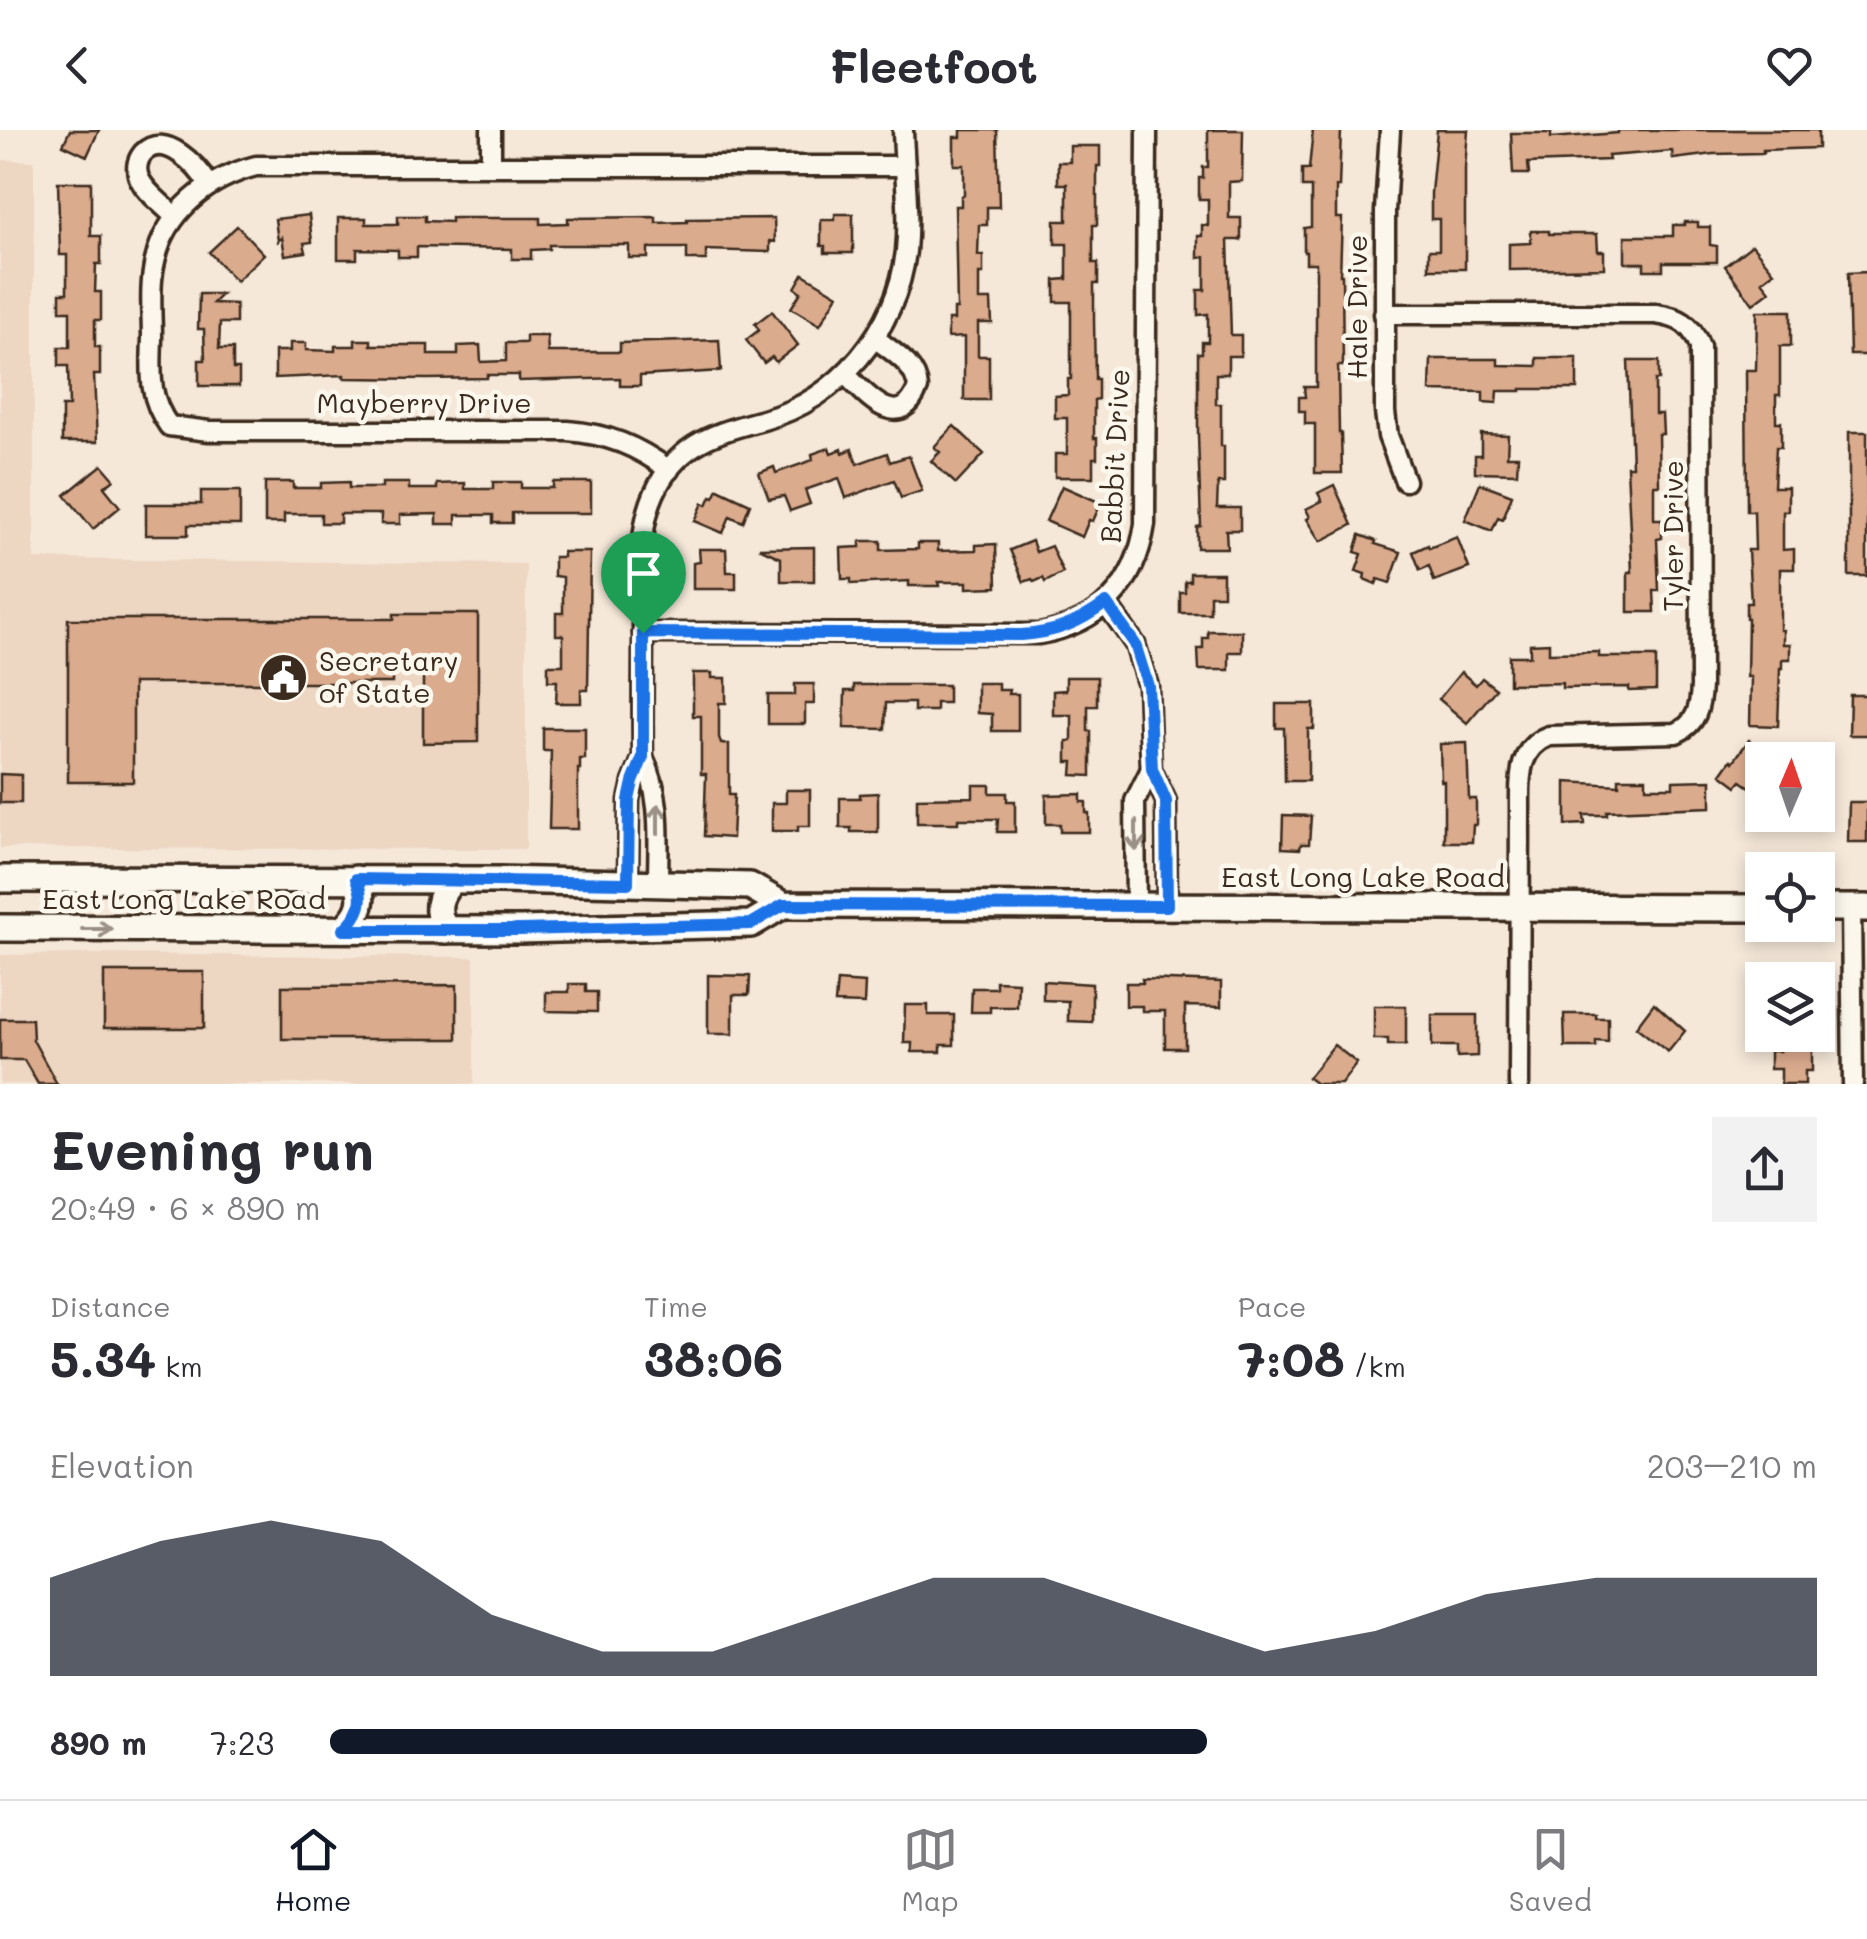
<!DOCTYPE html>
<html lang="en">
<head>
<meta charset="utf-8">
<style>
  body { margin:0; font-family:Mali,sans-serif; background:#f2f2f3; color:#2b2b33; height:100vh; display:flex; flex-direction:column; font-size:38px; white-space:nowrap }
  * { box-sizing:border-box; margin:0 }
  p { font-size:32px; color:#7c7c81 }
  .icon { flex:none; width:55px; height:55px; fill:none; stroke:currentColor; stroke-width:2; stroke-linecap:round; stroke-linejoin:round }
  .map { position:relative; height:954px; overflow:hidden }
  .panel { display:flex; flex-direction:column; background:#fff; flex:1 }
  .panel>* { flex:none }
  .needle { width:65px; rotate:2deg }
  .controls { position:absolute; left:1745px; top:612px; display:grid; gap:20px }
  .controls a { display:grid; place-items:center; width:90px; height:90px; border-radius:0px; background:#fff; box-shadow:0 5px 15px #0003; font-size:50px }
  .pin { position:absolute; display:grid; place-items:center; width:85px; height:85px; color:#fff; margin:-102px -42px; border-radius:50% 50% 50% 0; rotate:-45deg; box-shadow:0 0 10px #0007 }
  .pin .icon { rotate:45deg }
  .round { display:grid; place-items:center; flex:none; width:105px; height:105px; border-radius:0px; background:#f2f2f3 }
  .headline { display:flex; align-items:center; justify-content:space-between; height:170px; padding:0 50px }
  h1 { font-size:55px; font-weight:700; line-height:75px }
  .figures { display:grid; grid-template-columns:repeat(3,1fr); gap:15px; height:170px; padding:10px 50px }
  .figures div { display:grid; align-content:center }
  .figures b { font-size:50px; font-weight:700 }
  .figures small { font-size:28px; font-weight:400 }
  .figures p { font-size:28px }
  .chart { height:280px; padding:20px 50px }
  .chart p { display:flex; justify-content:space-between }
  .chart svg { width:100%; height:180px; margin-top:10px; fill:#111827; opacity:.7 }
  ul { padding:0 50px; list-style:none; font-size:32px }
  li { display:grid; grid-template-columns:160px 120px 1fr; align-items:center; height:75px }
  li i { height:25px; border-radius:12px; background:#111827 }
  header { display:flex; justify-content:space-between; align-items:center; height:130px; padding:0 50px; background:#fff; font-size:45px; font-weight:700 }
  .tabs { display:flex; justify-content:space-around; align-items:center; height:140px; border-top:2px solid #e1e1e2; background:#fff; font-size:28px; color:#7c7c81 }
  .tabs a { display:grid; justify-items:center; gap:5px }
  .tabs .on { color:#111827 }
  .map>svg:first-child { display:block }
  .built { fill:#edd6c2 }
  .building { fill:#dbab8e; stroke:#3b2a1e; stroke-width:2.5 }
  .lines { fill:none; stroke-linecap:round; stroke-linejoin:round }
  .minor-casing { stroke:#3b2a1e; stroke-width:25 }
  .secondary-casing { stroke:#3b2a1e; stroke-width:32 }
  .minor { stroke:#fbf7ec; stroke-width:18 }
  .secondary { stroke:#fbf7ec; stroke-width:25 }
  .oneway { stroke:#9b9085 }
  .route-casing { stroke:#fff; stroke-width:20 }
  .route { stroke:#1a73e8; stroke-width:12 }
  .labels { text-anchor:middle; stroke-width:9; stroke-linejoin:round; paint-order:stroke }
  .street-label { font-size:28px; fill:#3b2a1e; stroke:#fbf7ec }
  .poi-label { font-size:28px; fill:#3b2a1e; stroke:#fbf7ec; text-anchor:start }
</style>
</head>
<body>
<header><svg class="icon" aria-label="back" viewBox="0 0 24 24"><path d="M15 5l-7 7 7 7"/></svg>Fleetfoot<svg class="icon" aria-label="heart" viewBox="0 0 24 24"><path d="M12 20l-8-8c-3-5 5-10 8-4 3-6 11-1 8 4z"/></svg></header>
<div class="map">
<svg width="1867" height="954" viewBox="0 0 1867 954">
  <rect width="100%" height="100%" fill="#f5e8d9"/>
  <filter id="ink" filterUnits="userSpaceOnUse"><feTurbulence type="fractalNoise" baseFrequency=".01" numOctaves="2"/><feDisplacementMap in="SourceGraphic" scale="20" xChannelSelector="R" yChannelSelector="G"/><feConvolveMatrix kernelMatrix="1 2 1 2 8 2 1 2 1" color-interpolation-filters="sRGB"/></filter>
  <g filter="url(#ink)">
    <g class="built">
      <polygon points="0,30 34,31 34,429 526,434 526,719 0,718"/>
      <polygon points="87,824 474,827 474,954 0,954 0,825"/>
    </g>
    <g class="building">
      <polygon points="70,0 99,0 87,26 63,15"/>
      <polygon points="961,0 997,0 999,77 987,77 987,95 979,95 978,125 983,125 983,144 979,144 979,170 991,170 992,193 978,193 978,226 989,226 989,270 964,270 964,207 948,208 948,190 954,190 954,179 957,179 955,76 961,76 961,66 964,65 964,35 954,35 954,7 961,7"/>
      <polygon points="1208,0 1243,0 1242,51 1229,52 1229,88 1241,88 1241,110 1228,110 1231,205 1241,205 1241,226 1228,226 1228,244 1216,244 1216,274 1221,274 1221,316 1224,316 1224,353 1218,353 1217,378 1240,378 1240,400 1226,400 1227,418 1197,418 1197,397 1201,396 1198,305 1198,223 1202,223 1202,212 1208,212 1208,184 1198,185 1198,160 1205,160 1205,127 1198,128 1198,106 1202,106 1202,95 1208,96 1208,69 1199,69 1199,48 1203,48 1203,37 1208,37"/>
      <polygon points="1313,0 1341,0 1339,57 1336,57 1336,88 1342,88 1340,145 1342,145 1343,236 1338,236 1339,303 1341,303 1342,343 1315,343 1315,294 1305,294 1305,281 1299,281 1299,267 1305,267 1304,257 1316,257 1316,133 1306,133 1306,122 1304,122 1304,98 1311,97 1311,57 1302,57 1302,39 1309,39"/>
      <polygon points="1437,0 1468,0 1465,38 1465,139 1429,139 1429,120 1439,120 1439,89 1431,89 1431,63"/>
      <polygon points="1618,0 1818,0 1818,18 1763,20 1763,23 1713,24 1673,29 1672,21 1608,26 1609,30 1528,33 1529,44 1513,44 1511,3 1551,3 1551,8 1618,3"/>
      <polygon points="1070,16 1100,16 1100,36 1097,36 1097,95 1093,95 1093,133 1098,133 1098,154 1094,154 1094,190 1095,249 1098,249 1098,269 1094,270 1094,308 1097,308 1097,328 1093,328 1093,347 1055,347 1055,324 1067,324 1067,288 1055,288 1055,266 1068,265 1068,249 1071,249 1071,172 1055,172 1055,150 1067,149 1067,114 1055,114 1055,91 1067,91 1067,54 1058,54 1058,32 1070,32"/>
      <polygon points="58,52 91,52 91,106 101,106 101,134 96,134 95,162 101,162 101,190 95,190 95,217 100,217 100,245 94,245 97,312 62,312 62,276 69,276 68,236 59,236 59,217 70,217 70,181 60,181 60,163 67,163 67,125 60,125"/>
      <polygon points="835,84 853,84 853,123 825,123 825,116 821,116 821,90 835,90"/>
      <polygon points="309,85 312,112 304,113 306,122 285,125 282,107 278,111 275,89"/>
      <polygon points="398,86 425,86 425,91 451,92 451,88 540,88 540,94 568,93 568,88 656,87 656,93 687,92 687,89 774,88 775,112 770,111 770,122 706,120 706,130 687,130 687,118 648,118 648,128 629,128 629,115 549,115 549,119 531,120 531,129 512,129 512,119 417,117 417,127 398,127 398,120 357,119 357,129 338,129 338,88 366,88 366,94 398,94"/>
      <polygon points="1685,92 1698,92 1698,97 1710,97 1710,115 1717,116 1717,132 1663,132 1663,140 1644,140 1644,133 1625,133 1625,106 1673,106 1673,95 1685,95"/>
      <polygon points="237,96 264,124 236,151 209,122"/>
      <polygon points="1531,101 1549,101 1549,104 1597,104 1598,121 1604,121 1604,138 1509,140 1509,114 1531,113"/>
      <polygon points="1752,115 1774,142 1762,151 1770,161 1753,174 1725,136"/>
      <polygon points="1867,142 1867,225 1850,225 1848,143"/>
      <polygon points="803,144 838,165 820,195 791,178 801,162 795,158"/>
      <polygon points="199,164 222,164 213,173 236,174 236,193 220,193 219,219 233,219 233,239 239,239 239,256 199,256 199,230 205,230 204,199 198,199"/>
      <polygon points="772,181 798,215 776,232 772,227 764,233 746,210 759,200 755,194"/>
      <polygon points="1757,181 1791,181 1791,216 1780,216 1780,265 1776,265 1776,292 1781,292 1781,317 1776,317 1774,357 1788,357 1788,381 1783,381 1783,420 1794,419 1794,439 1780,439 1780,500 1783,500 1783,514 1790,514 1790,529 1782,529 1782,538 1780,538 1778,596 1750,595 1751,547 1747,547 1748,488 1746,488 1746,473 1751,473 1748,420 1755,420 1754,381 1747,381 1746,240 1756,240"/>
      <polygon points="526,206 547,206 548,222 620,222 620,213 719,210 721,241 640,246 640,256 620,256 620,248 519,251 519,245 487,245 487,248 428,249 344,248 344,245 275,248 275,221 290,221 290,213 306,213 306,220 335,221 335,216 355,216 355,210 371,210 371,215 428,215 428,225 458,225 458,216 480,215 481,232 506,231 506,213 526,213"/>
      <polygon points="1537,228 1577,228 1577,259 1521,259 1521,261 1498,261 1497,273 1483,272 1483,262 1430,261 1431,229 1498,229 1498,235 1537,236"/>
      <polygon points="1628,231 1659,231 1659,250 1655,250 1655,284 1662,284 1663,304 1658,304 1659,355 1654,355 1654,389 1662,389 1662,408 1657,409 1659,461 1654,461 1655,482 1628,482 1628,442 1632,442 1627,336 1632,336"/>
      <polygon points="954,296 984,324 956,354 931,331 940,322 934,317"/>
      <rect x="1849" y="302" width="18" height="144"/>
      <polygon points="1481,304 1508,305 1507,326 1518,326 1517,343 1475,342 1475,325 1481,325"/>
      <polygon points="829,318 831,323 842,319 843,323 852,319 857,334 887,323 890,332 909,326 922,361 901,368 894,350 846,368 839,348 805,360 810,374 790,381 784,366 769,369 759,343 774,337 776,343 813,330 812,324"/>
      <polygon points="102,335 114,349 104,357 120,377 93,399 65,365"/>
      <polygon points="265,352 293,352 293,358 321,358 321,353 349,352 349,358 382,358 382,353 409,353 409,359 437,359 437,354 465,353 465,359 493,359 493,352 521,352 521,358 553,358 553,352 591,352 591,383 512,383 512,393 493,393 493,385 456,385 456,394 437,394 437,384 400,385 400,394 381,394 381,384 340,384 340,393 321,393 321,384 284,384 284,393 265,393"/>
      <polygon points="1480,353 1512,365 1503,389 1498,387 1492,401 1465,390"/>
      <polygon points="1334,355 1352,395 1321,411 1307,389 1310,387 1306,379 1322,371 1318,363"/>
      <polygon points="1062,356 1101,373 1093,391 1089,390 1082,407 1046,391"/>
      <polygon points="718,359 750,374 743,392 730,386 723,403 695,391 703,373 707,375 711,366 714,367"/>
      <polygon points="201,361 240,361 240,395 188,395 188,405 146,405 146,374 201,374"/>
      <polygon points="1360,405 1376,411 1375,414 1401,422 1390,453 1378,449 1376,454 1364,449 1365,444 1356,441 1362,424 1355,422"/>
      <polygon points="1457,407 1469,438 1434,451 1429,436 1420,440 1413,422 1428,415 1429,418"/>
      <polygon points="860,411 881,411 881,420 918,419 918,413 938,413 938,421 976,420 976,415 996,414 997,457 967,458 967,452 938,452 939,456 909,456 909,451 851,454 851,449 842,449 841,418 860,417"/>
      <polygon points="1032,411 1036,422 1051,416 1063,443 1045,452 1043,448 1034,452 1032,449 1024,452 1010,420"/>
      <polygon points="814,417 814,451 781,451 781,428 759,418"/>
      <polygon points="699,419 726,419 727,442 736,442 736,459 693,459 693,433 700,432"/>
      <polygon points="563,422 590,422 588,560 581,560 581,573 556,573 557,551 548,551 548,535 563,535 563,505 556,505 556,483 563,483 563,447 554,446 554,427 563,427"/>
      <polygon points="1190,443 1223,443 1223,465 1210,465 1210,483 1180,483 1180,462 1185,462 1185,451 1190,451"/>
      <polygon points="394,484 478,484 478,612 423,613 423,537 392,537 392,553 133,553 133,652 68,652 68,489 394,489"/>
      <polygon points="1208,501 1242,501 1242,522 1229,522 1229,540 1199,540 1198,519 1203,519 1203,508 1208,508"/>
      <polygon points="1549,513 1549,523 1599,522 1599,527 1656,527 1656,560 1629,561 1629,557 1562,558 1562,553 1509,554 1509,526 1530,526 1530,514"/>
      <polygon points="1461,542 1476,555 1482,548 1496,559 1467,593 1439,569"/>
      <polygon points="693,543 712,543 712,548 726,548 726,573 719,573 719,607 721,614 729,614 729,665 734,665 732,708 704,706 706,644 701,644 701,586 693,586"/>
      <polygon points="1066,547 1097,547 1097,576 1088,576 1088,601 1091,601 1091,646 1072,645 1073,632 1067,632 1067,611 1072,611 1072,585 1053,585 1053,561 1066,560"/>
      <polygon points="977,553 998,553 998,560 1009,560 1008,564 1018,564 1018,601 992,601 992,584 977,583"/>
      <polygon points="795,554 814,554 814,574 805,574 805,594 768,594 768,565 795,565"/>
      <polygon points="854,555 948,555 948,573 936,573 936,581 914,581 914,573 886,573 885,599 844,598 845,561 854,561"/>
      <polygon points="1850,565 1867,565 1867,605 1849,605"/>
      <polygon points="1276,574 1314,574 1314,599 1308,599 1308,651 1285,651 1284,598 1276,598"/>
      <polygon points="543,598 585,598 585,629 580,629 580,639 578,639 578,699 549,699 551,621 543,621"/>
      <polygon points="1749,610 1778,630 1762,630 1762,645 1753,659 1741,651 1737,656 1721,644 1731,630 1733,632"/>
      <polygon points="1467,613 1469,669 1476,669 1476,695 1473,695 1472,712 1444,712 1444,651 1441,651 1440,614"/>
      <polygon points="0,644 21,645 21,673 0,673"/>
      <polygon points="1619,648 1646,648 1646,657 1673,657 1673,651 1711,650 1711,677 1607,681 1607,685 1584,685 1585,694 1566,695 1566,652 1619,655"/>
      <polygon points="973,655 990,655 990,663 1007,663 1007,671 1015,671 1015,702 997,702 998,689 958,689 958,693 917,693 917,668 973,667"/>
      <polygon points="786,660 810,660 810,696 798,696 798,701 772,701 772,673 786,673"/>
      <polygon points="878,663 878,702 851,702 851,698 840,698 840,668 860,668 860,664"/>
      <polygon points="1081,664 1081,672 1086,672 1086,683 1089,683 1089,702 1060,702 1060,694 1046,694 1046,665"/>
      <polygon points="1849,672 1867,672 1867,712 1848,712"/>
      <polygon points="1283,685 1311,686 1309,714 1301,714 1300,719 1282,718"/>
      <rect x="104" y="842" width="100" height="56"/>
      <polygon points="708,845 750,846 749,865 733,865 733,904 708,904"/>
      <polygon points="1142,849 1221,852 1221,877 1185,876 1185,918 1165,918 1165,881 1142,881 1142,876 1126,876 1126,853 1143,853"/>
      <polygon points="837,851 865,853 864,874 835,873"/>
      <polygon points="996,851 1018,852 1017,877 990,877 990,882 971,882 972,858 996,858"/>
      <polygon points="1043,851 1092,854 1092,892 1068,891 1068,871 1043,870"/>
      <polygon points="569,854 586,854 586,862 597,862 597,882 546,881 546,862 569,862"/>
      <polygon points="457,855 457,909 282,909 282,856"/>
      <polygon points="1654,873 1685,901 1668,922 1636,897"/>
      <polygon points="905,875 928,875 928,885 954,885 954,915 941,915 941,922 912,922 912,913 904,913"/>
      <polygon points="1374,876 1406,876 1406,915 1388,915 1388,909 1374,909"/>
      <polygon points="1564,884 1596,884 1596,888 1608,888 1608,912 1596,911 1596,917 1565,917"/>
      <polygon points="1432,885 1477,885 1477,926 1457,927 1457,916 1432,916"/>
      <polygon points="0,889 32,889 33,910 57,954 38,954 24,930 0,930"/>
      <polygon points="1780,912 1812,912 1812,941 1805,941 1805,954 1781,954 1781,939 1770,939 1770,921 1780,921"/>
      <polygon points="1334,915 1357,933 1341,954 1316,954 1308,948"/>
    </g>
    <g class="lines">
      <defs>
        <g id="minor">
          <polyline points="491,0 491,35"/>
          <polyline points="1390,0 1385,81 1385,282 1388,306 1405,351"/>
          <path d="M175 87C164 75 143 61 138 45 136 37 138 29 143 23 165 0 198 37 209 55"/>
          <path d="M1384 184H1656C1679 187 1692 194 1700 217L1701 556C1700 577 1697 594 1676 603L1549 606C1517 618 1520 650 1520 678L1519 954"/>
          <path d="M845 244C866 264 899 305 918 258 916 234 892 222 875 208"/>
          <path d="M669 340C637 316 607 304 568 301H209L169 296C148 267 151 242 152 208 152 183 149 156 155 131 166 81 209 48 256 36H904"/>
          <polyline points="1106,473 1135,514 1148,556 1151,639 1166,671 1167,777"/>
          <path d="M643 503 1039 504C1100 493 1136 455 1145 394L1147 0"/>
          <path d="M643 627C663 667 658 710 658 754"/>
          <path d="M628 753 629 670 633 652 643 627C642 584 643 541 643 498 643 451 635 399 658 356 681 312 718 302 763 290 839 270 897 199 906 121 910 81 904 40 903 0"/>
          <polyline points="1136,777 1135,671 1151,639"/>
          <polyline points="1851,778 1853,954"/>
        </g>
        <g id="secondary">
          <polyline points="0,749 500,750 750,756 783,775 1762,778"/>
          <polyline points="1818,778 1867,778"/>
          <polyline points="0,798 520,800 751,794 783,775"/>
          <path d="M343 799C360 785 366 770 356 749"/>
          <path d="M446 800C433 780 438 765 454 749"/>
        </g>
      </defs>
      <use href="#minor" class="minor-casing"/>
      <use href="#secondary" class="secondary-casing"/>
      <use href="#minor" class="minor"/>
      <use href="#secondary" class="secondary"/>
    </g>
    <defs><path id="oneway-shaft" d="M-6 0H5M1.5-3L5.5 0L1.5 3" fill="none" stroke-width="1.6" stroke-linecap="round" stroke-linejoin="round" transform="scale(2.5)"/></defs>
    <g class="oneway">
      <use href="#oneway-shaft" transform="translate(658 689) rotate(-90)"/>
      <use href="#oneway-shaft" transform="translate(1136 706) rotate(90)"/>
      <use href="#oneway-shaft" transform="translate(97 799)"/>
    </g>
  </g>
  <g class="lines" filter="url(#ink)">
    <defs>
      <path id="route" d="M1106 473 1135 514 1148 556 1152 639 1166 671 1167 776 783 775 751 794 520 800H343C360 785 366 770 356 749L628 753 629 670 633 652 643 627V503L1021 505C1055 503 1079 493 1106 473Z"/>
    </defs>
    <use href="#route" class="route-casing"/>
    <use href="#route" class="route"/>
  </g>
  <defs>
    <symbol id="civic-disc" viewBox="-11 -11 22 22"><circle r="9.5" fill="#3b2a1e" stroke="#fbf7ec"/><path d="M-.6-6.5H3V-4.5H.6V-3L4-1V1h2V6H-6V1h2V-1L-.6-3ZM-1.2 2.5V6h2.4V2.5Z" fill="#fff"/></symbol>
  </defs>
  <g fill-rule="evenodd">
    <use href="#civic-disc" x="256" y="520" width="55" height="55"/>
  </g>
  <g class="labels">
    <g class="street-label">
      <text transform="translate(1357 177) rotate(-90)" y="10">Hale Drive</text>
      <text x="424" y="283">Mayberry Drive</text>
      <text transform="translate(1115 326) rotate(-87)" y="10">Babbit Drive</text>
      <text transform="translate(1673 406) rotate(-90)" y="10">Tyler Drive</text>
      <text x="1363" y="757">East Long Lake Road</text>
      <text x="184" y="779">East Long Lake Road</text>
    </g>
    <g class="poi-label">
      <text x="319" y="541">Secretary<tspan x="319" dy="32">of State</tspan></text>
    </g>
  </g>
</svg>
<div class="controls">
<a><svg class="needle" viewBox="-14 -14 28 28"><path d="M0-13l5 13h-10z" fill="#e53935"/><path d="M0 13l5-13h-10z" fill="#7c7c81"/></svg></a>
<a><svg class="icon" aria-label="locate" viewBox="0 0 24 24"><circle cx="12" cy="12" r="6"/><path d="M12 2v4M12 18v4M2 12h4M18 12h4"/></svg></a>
<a><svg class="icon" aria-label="layers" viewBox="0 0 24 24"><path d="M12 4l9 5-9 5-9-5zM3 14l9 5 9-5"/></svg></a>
</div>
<div class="pin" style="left:643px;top:503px;background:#1e9e55"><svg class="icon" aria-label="arrive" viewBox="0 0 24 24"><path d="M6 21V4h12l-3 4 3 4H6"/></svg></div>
</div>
<section class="panel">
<div class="headline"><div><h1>Evening run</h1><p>20:49 · 6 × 890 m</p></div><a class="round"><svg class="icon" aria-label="share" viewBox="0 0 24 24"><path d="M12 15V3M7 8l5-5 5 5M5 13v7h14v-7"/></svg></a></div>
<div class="figures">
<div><p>Distance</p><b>5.34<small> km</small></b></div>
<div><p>Time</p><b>38:06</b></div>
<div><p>Pace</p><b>7:08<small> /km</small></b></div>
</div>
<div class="chart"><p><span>Elevation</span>203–210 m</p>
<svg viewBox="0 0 160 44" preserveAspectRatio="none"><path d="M0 44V20L10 11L20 6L30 11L40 29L50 38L60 38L70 29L80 20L90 20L100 29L110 38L120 33L130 24L140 20L150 20L160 20V44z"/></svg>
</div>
<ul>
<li><b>890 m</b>7:23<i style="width:59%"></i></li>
</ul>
</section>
<nav class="tabs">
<a class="on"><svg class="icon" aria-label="home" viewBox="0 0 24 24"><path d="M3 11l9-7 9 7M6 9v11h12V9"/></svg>Home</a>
<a><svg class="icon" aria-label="map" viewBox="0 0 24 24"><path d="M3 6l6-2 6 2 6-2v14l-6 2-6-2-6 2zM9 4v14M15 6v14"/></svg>Map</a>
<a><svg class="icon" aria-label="saved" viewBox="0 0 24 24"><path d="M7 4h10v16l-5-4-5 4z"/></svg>Saved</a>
</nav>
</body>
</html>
